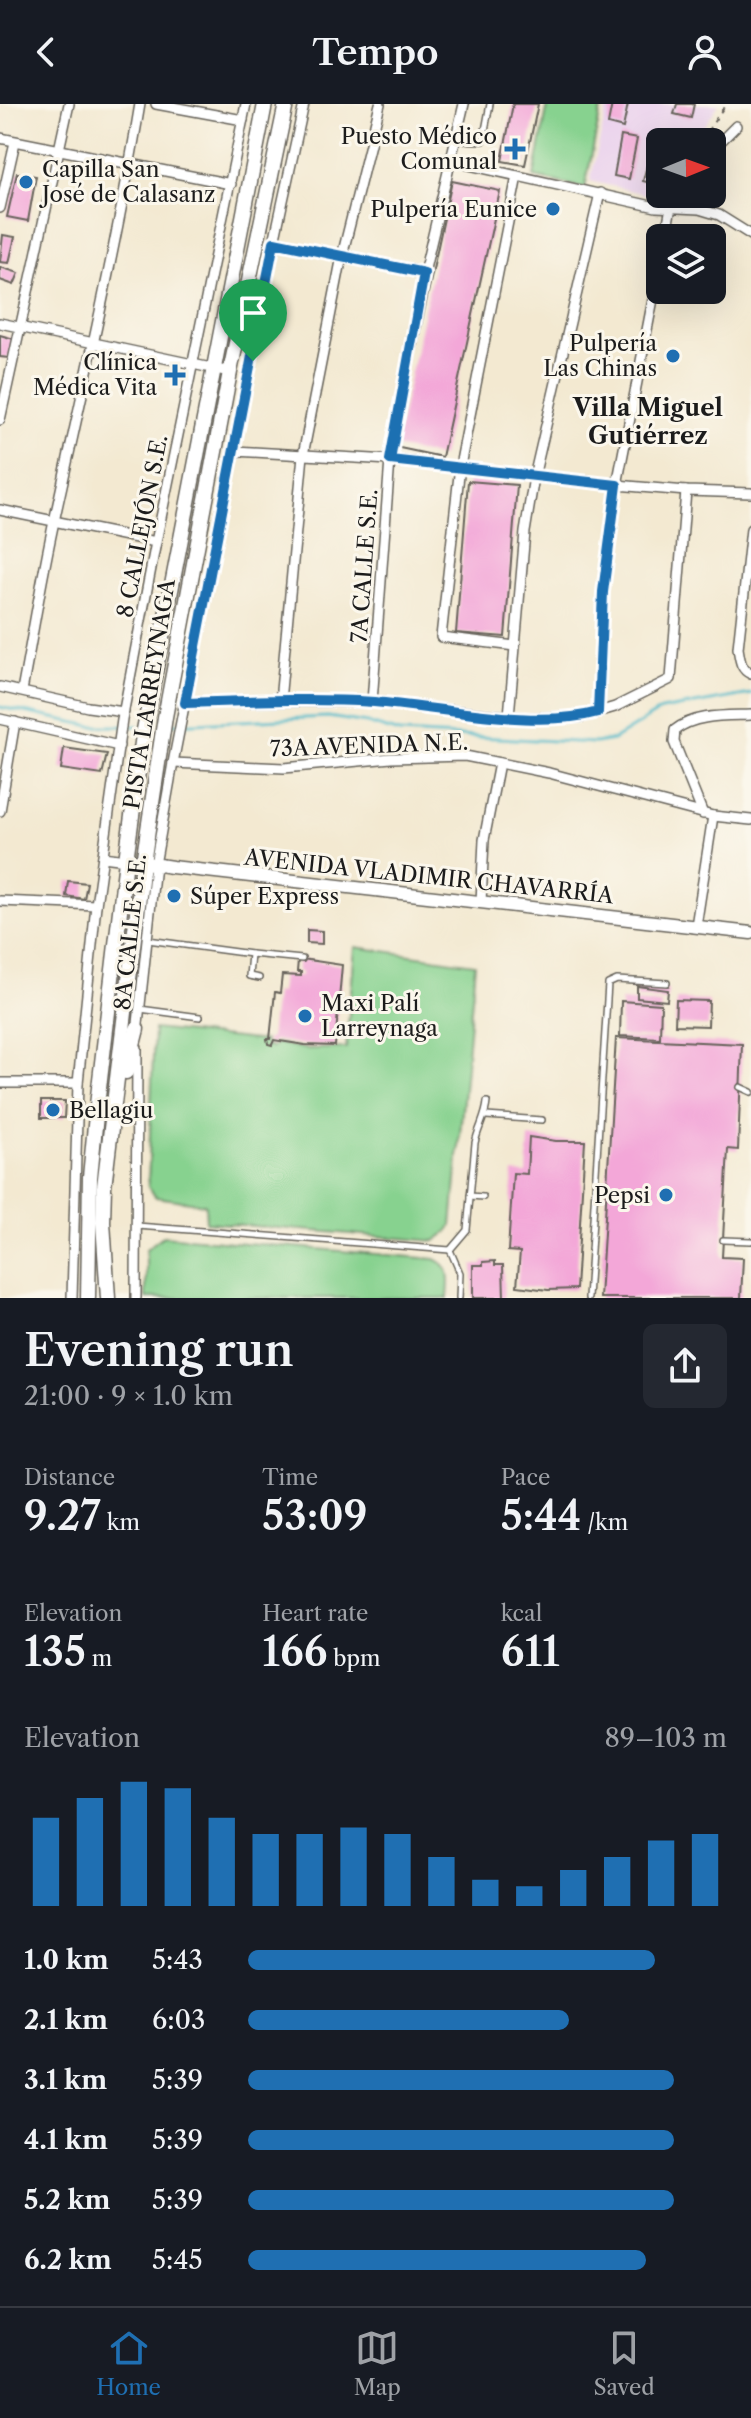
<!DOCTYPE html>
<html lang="en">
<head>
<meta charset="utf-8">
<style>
  body { margin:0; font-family:"Libre Caslon Text",serif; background:#242831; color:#f1f3f6; height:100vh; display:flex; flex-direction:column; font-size:30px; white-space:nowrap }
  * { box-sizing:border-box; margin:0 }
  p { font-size:26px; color:#9ea1a6 }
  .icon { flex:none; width:44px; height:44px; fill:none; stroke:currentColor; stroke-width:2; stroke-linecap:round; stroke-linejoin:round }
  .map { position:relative; height:1194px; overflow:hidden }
  .drawer { display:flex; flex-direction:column; background:#171b24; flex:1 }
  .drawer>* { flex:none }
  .needle { width:52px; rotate:89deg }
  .controls { position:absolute; left:646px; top:24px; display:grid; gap:16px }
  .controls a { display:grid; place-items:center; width:80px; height:80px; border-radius:12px; background:#171b24; box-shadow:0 8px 32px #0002; font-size:40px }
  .pin { position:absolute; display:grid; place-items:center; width:68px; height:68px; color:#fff; margin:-82px -34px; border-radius:50% 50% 50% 0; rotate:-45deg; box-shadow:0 0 8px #0007 }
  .pin .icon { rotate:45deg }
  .round { display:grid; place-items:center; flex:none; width:84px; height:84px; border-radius:12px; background:#242831 }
  .overview { display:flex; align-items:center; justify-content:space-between; height:136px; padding:0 24px }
  h1 { font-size:44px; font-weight:600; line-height:60px }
  .metrics { display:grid; grid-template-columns:repeat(3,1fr); gap:12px; height:136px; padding:8px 24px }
  .metrics div { display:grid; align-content:center }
  .metrics b { font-size:40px; font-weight:600 }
  .metrics small { font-size:22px; font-weight:400 }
  .metrics p { font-size:22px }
  .chart { height:224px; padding:16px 24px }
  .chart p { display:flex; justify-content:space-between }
  .chart svg { width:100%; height:144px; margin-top:8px; stroke:#1f6fb2; stroke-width:6 }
  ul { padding:0 24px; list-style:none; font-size:26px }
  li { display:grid; grid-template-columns:128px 96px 1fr; align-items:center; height:60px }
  li i { height:20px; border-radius:10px; background:#1f6fb2 }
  header { display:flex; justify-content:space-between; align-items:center; height:104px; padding:0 24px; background:#171b24; font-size:36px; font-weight:600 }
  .tabs { display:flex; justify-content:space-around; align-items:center; height:112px; border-top:2px solid #363941; background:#171b24; font-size:22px; color:#9ea1a6 }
  .tabs a { display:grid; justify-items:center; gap:4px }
  .tabs .active { color:#1f6fb2 }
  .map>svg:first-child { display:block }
  .built { fill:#ead1ed }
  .green { fill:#87d28f; stroke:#527756; stroke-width:2 }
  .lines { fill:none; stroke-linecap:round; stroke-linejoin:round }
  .stream { stroke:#4cb8c7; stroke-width:3 }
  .building { fill:#f3a7d8 }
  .service-casing { stroke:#67645b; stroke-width:8 }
  .minor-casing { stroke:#67645b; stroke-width:12 }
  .tertiary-casing { stroke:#67645b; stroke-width:15 }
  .secondary-casing { stroke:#67645b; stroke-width:17 }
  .path { stroke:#67645b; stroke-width:2; stroke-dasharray:6 6; stroke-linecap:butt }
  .service { stroke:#fff; stroke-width:5 }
  .minor { stroke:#fff; stroke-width:9 }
  .tertiary { stroke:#fff; stroke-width:12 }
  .secondary { stroke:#fff; stroke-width:14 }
  .route-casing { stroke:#fff; stroke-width:16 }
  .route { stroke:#1f6fb2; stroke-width:10 }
  .poi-dot { fill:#1f6fb2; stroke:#fbf7ec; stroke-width:3 }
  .labels { text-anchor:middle; stroke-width:6; stroke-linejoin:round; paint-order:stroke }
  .poi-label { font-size:22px; fill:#1c1c1c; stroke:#fbf7ec; text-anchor:end }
  .street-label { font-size:22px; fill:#1c1c1c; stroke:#fbf7ec }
  .neighbourhood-label { font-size:24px; font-weight:bold; fill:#1c1c1c; stroke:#fbf7ec }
</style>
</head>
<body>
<header><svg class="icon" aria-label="back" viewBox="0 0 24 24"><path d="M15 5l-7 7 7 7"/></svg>Tempo<svg class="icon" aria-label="person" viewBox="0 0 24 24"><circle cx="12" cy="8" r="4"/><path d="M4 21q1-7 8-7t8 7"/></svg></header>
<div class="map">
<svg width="751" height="1194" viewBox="0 0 751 1194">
  <rect width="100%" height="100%" fill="#fbf7ec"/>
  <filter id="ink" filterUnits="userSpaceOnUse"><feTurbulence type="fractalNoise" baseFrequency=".0125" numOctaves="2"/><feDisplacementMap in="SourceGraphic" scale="16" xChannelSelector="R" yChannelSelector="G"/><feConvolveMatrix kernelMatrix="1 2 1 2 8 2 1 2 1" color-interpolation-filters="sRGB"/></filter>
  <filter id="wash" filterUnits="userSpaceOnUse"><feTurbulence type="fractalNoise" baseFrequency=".006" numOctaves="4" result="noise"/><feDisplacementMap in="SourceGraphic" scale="32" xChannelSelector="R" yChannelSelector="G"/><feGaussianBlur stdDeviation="1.8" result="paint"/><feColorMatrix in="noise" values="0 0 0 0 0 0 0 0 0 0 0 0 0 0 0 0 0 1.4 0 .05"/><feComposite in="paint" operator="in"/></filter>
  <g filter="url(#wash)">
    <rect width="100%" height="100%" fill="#f3e9d1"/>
    <polygon class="built" points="608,0 719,0 694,38 660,38 660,89 658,93 590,77"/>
    <g class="green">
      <polygon points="548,0 602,0 585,84 534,73"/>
      <polygon points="355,843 475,860 452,1122 449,1127 435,1137 206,1118 205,1100 156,1093 148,1083 154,925 265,937 265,942 272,943 276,939 305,945 346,944"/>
      <path d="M163 1132 435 1155C453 1162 449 1178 448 1194H146V1145Z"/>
    </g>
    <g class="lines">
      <g class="stream">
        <polyline points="0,603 92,622 138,622"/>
        <polyline points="170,620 328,613 367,619 399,629 595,639 613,636 661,606 751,590"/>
      </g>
    </g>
    <g id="blocks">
      <g class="building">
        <polygon points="513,0 538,0 525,61 502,57"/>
        <polygon points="612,0 628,0 623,24 608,20"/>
        <polygon points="677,0 694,0 691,14 674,10"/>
        <polygon points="621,32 637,35 629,75 614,72"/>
        <polygon points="653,37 660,39 658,81 643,77"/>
        <polygon points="17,69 36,72 28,117 7,113"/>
        <polygon points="452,77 500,87 442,353 395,343"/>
        <polygon points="3,131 15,133 9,159 0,158"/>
        <polygon points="0,163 19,169 14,181 0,176"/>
        <polygon points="0,231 14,235 9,254 0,253"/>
        <polygon points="468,377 517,381 505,533 456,529"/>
        <polygon points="64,644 107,650 102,671 61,665"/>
        <polygon points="68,777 87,779 84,795 66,792"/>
        <polygon points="307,826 322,827 322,840 307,839"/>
        <polygon points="302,855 342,861 335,942 305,941 274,936 272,941 268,940 267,935 270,935 275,888 280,889 282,871 301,872 301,868 297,868 298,856"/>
        <polygon points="637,882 668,886 667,897 637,894"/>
        <polygon points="676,896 709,897 708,922 675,921"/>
        <polygon points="621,897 661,900 660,934 620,932"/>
        <polygon points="616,934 742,940 738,1046 728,1045 722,1153 743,1154 741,1194 600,1194"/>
        <polygon points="41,997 65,997 64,1014 41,1014"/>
        <polygon points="529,1033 556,1037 585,1037 576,1185 548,1186 517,1182 520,1148 508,1147 513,1069 527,1070"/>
        <polygon points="495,1157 495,1161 503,1161 504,1194 473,1194 473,1161 483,1161 483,1158"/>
      </g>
    </g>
  </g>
  <g filter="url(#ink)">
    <use href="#blocks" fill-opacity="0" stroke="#67645b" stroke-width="2"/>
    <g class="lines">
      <defs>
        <g id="service">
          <polyline points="457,36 483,37 490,0"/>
          <polyline points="148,836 251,850 249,872 259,874"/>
          <polyline points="251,850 302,855"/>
          <polyline points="140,905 200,913"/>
          <polyline points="740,983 751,988"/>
          <polyline points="486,1012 542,1016"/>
          <polyline points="470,1092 483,1093"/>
          <polyline points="137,1122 450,1146"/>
          <polyline points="723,1136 751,1137"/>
          <path d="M450 1146 467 1126 475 1039C478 1024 486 1013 487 998"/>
          <polyline points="450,1146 460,1169 459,1194"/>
          <polyline points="588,1194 608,880 617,876 667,879"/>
        </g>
        <g id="minor">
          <polyline points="156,0 243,16"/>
          <polyline points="0,34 231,80"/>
          <polyline points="712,46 736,22"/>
          <polyline points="451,57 656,103 699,105 719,111 751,131"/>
          <polyline points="0,104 15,38"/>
          <polyline points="665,134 671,103 678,90"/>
          <polyline points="342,152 424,169"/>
          <polyline points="0,219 230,268"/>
          <polyline points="0,316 69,0"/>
          <polyline points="235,347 390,356 617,381 686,387 751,389"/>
          <polyline points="0,406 156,438"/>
          <path d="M751 425 738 544C740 555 740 565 751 570"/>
          <polyline points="515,542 441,533 460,362 517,72"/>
          <polyline points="0,583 88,603 124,608"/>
          <path d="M22 587C33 529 42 471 55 413 85 276 117 139 140 0"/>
          <polyline points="280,597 303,351 342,152 380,0"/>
          <polyline points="372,598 390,356 424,169 464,0"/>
          <polyline points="185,599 280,597 372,598 524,614 581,613 615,603 671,575 686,387"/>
          <polyline points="598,608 603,488 617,381 660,159"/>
          <polyline points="509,612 525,428 534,373 600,89"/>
          <polyline points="0,615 119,642"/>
          <polyline points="173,659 284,664 391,654 465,652 549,669 713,712 751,716"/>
          <polyline points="0,707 15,618"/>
          <path d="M703 710 674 638 675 626C695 610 726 612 751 611"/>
          <polyline points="103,753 126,756"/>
          <polyline points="0,797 96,801"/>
          <polyline points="481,798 484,736 499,659"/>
          <polyline points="696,822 713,712"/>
          <polyline points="137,929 155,761 173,659 274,138 304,0"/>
          <polyline points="0,979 78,979"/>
          <polyline points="72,1194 78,979 96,801 122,616 156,438 246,0"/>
          <polyline points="136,1194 137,944"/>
        </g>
        <polyline id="tertiary" points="126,756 172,763 751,829"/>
        <g id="secondary">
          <polyline points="126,968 137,925"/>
          <polyline points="88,1194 90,1073 97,1001 126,756 143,631 265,0"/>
          <polyline points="108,1194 103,1118 104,1083 143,759 165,613 230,268 286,0"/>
        </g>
      </defs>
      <use href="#service" class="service-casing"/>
      <use href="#minor" class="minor-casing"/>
      <use href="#tertiary" class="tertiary-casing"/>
      <use href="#secondary" class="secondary-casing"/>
      <g class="path">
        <polyline points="700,38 726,0"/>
        <polyline points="285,140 333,150"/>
      </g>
      <use href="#service" class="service"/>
      <use href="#minor" class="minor"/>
      <use href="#tertiary" class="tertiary"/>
      <use href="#secondary" class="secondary"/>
    </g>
  </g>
  <g class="lines" filter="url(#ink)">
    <defs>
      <path id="route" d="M274 138 424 169 390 356 617 381 603 488 598 608C535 626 440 603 374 598 311 594 247 597 185 599Z"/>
    </defs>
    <use href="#route" class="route-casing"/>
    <use href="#route" class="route"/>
  </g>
  <g class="poi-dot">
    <path d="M511 33h8v8h8v8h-8v8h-8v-8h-8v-8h8z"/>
    <circle cx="26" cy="78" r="8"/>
    <circle cx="553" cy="105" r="8"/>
    <circle cx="673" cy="252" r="8"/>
    <path d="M171 259h8v8h8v8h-8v8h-8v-8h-8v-8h8z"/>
    <circle cx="174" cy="792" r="8"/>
    <circle cx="305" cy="912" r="8"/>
    <circle cx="53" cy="1006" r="8"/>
    <circle cx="666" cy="1091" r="8"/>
  </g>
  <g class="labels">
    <g class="poi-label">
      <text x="497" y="40">Puesto Médico<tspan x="497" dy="25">Comunal</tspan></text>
      <text x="42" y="73" text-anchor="start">Capilla San<tspan x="42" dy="25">José de Calasanz</tspan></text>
      <text x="537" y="113">Pulpería Eunice</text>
      <text x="657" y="247">Pulpería<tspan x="657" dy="25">Las Chinas</tspan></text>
      <text x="157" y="266">Clínica<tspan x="157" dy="25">Médica Vita</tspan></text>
      <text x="190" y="800" text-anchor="start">Súper Express</text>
      <text x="321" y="907" text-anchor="start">Maxi Palí<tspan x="321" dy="25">Larreynaga</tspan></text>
      <text x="69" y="1014" text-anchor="start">Bellagiu</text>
      <text x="650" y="1099">Pepsi</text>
    </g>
    <g class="street-label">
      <text transform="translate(142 422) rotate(-79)" y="8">8 CALLEJÓN S.E.</text>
      <text transform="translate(364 462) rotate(-86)" y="8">7A CALLE S.E.</text>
      <text transform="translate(149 590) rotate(-81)" y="8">PISTA LARREYNAGA</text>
      <text transform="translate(369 641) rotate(-2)" y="8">73A AVENIDA N.E.</text>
      <text transform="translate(429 772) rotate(6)" y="8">AVENIDA VLADIMIR CHAVARRÍA</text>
      <text transform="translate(130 828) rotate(-84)" y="8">8A CALLE S.E.</text>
    </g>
    <g class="neighbourhood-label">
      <text x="648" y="312">Villa Miguel<tspan x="648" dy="28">Gutiérrez</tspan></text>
    </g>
  </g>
</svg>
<div class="controls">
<a><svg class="needle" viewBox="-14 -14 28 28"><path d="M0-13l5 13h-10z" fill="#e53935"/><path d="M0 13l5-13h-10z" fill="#9ea1a6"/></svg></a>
<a><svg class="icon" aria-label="layers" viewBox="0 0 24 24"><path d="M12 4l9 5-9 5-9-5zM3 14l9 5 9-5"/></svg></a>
</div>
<div class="pin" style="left:253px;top:257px;background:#1e9e55"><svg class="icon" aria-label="arrive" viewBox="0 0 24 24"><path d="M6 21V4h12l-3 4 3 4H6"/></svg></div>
</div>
<section class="drawer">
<div class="overview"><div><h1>Evening run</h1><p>21:00 · 9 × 1.0 km</p></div><a class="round"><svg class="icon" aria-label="share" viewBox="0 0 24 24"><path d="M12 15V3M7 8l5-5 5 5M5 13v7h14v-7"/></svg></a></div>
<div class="metrics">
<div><p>Distance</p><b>9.27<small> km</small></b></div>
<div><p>Time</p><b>53:09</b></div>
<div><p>Pace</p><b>5:44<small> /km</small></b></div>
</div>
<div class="metrics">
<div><p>Elevation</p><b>135<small> m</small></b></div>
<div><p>Heart rate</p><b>166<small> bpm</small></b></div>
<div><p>kcal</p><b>611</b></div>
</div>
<div class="chart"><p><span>Elevation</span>89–103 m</p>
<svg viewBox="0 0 160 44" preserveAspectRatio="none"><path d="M5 44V17M15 44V11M25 44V6M35 44V8M45 44V17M55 44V22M65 44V22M75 44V20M85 44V22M95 44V29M105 44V36M115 44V38M125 44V33M135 44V29M145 44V24M155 44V22"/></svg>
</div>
<ul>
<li><b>1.0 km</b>5:43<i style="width:85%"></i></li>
<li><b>2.1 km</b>6:03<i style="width:67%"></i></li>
<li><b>3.1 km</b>5:39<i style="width:89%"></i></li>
<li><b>4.1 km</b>5:39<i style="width:89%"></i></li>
<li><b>5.2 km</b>5:39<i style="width:89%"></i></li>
<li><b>6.2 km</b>5:45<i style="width:83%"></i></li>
</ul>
</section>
<nav class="tabs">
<a class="active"><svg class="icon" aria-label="home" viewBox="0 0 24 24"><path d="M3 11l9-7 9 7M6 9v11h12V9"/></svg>Home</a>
<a><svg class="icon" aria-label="map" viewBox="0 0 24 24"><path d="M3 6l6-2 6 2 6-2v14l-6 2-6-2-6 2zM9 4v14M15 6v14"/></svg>Map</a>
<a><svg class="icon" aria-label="saved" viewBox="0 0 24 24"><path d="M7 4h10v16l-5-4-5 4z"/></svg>Saved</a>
</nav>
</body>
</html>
